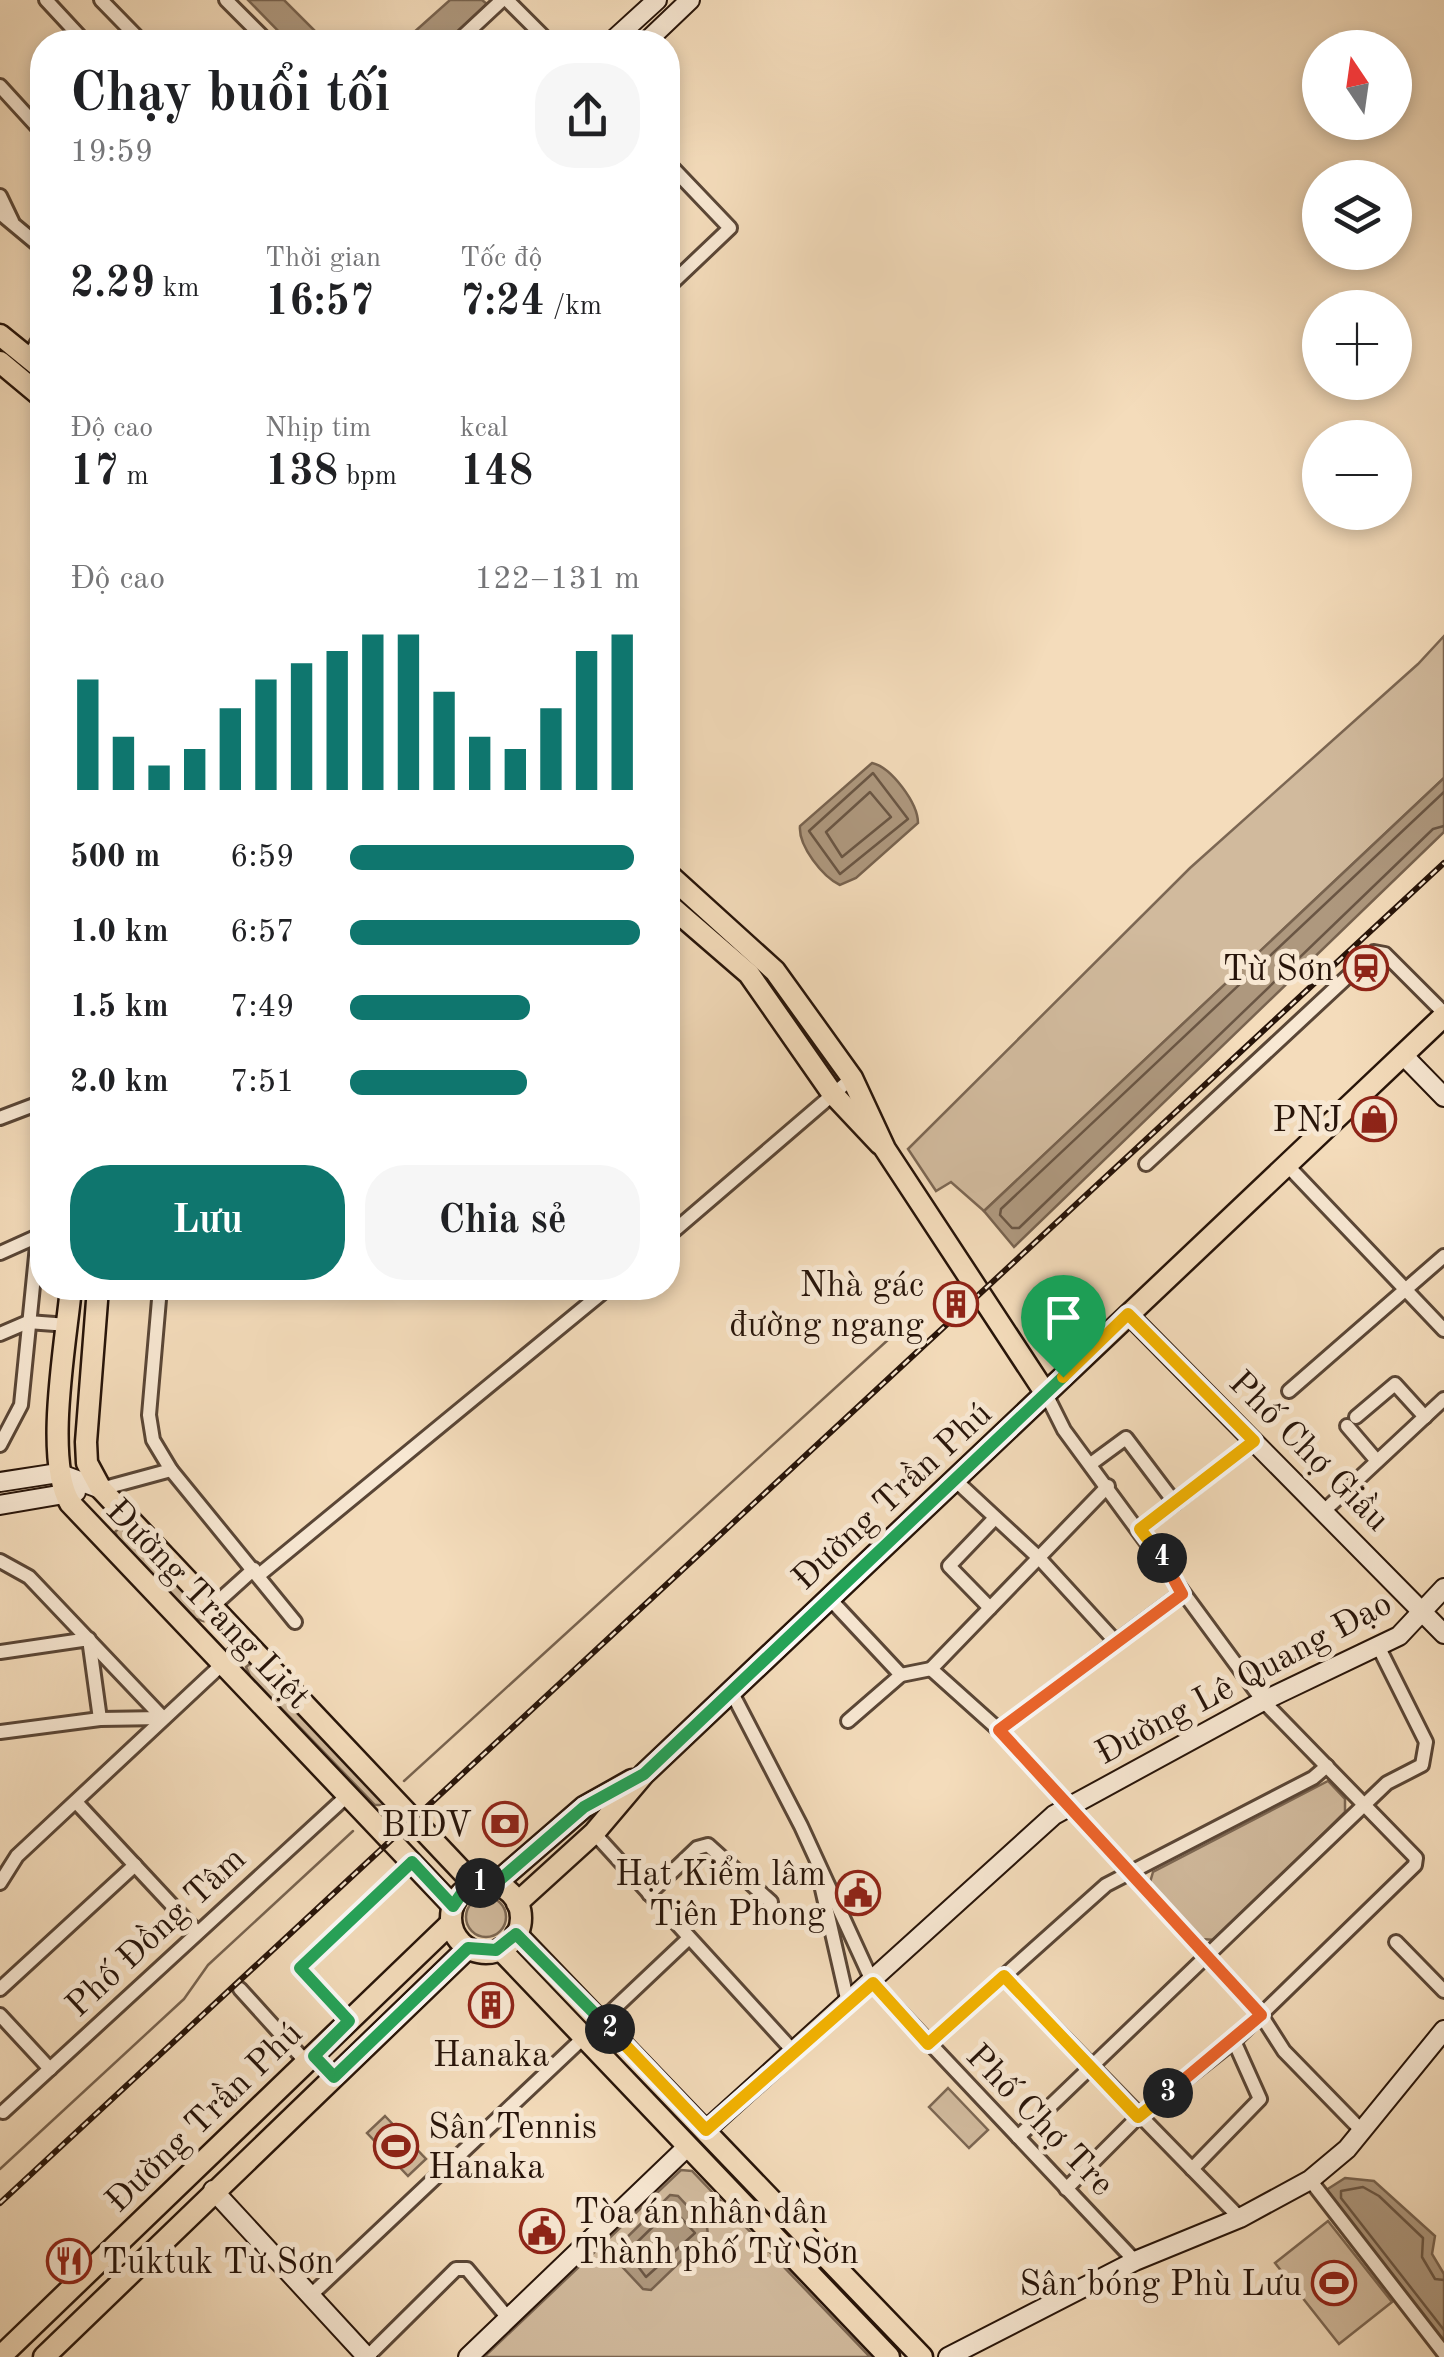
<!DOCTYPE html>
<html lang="vi">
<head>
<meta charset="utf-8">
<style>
  body { margin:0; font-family:"Old Standard TT",serif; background:#f6f6f6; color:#202124; height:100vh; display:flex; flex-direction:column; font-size:38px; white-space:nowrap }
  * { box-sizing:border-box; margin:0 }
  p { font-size:32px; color:#757577 }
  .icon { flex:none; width:55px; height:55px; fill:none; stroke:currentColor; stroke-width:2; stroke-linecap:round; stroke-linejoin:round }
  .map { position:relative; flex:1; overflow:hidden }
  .details { position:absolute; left:30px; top:30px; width:650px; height:1270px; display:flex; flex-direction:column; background:#fff; border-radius:40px; box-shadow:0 5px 15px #0003 }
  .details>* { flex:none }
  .needle { width:65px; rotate:347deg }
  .tools { position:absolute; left:1302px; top:30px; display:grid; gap:20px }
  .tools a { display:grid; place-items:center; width:110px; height:110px; border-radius:50%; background:#fff; box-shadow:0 5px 15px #0003; font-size:50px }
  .pin { position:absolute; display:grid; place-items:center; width:85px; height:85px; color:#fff; margin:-102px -42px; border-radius:50% 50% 50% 0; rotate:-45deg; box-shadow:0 0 10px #0007 }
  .pin .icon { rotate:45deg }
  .km { position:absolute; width:50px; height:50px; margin:-25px; border-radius:50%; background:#222; color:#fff; font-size:28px; line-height:50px; text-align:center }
  .round { display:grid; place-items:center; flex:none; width:105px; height:105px; border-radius:40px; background:#f6f6f6 }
  .summary { display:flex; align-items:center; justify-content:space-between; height:170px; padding:0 40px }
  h1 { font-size:55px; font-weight:800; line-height:75px }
  .figures { display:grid; grid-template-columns:repeat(3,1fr); gap:15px; height:170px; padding:10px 40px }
  .figures div { display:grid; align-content:center }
  .figures b { font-size:42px; font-weight:800 }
  .figures small { font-size:28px; font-weight:400 }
  .figures p { font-size:28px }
  .chart { height:280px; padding:20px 40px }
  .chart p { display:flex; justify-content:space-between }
  .chart svg { width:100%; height:180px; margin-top:10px; stroke:#0f766e; stroke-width:6 }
  .action { display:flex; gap:20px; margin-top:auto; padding:20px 40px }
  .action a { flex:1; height:115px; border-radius:40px; background:#0f766e; color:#fff; font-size:40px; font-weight:800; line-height:115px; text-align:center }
  .action a+a { background:#f6f6f6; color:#202124 }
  ul { padding:0 40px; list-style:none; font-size:32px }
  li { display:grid; grid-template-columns:160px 120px 1fr; align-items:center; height:75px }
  li i { height:25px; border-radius:12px; background:#0f766e }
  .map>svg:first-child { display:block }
  .green { fill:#d1ba9d; stroke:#7c6753; stroke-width:2.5 }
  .water { fill:#ae987e; stroke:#78634f; stroke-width:2.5 }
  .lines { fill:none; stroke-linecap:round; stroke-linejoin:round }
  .shore { stroke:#6a5644; stroke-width:2.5 }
  .stream { stroke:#78634f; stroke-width:2.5 }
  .street-casing { stroke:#5a4636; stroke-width:18 }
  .secondary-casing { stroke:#271409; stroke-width:22 }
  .primary-casing { stroke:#271409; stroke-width:25 }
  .street { stroke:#f8e8d3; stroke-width:12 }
  .secondary { stroke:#f8e8d3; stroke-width:18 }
  .primary { stroke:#f4dcbb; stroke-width:20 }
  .rail-casing { stroke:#271409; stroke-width:6 }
  .rail { stroke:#f8e8d3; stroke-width:2.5; stroke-dasharray:8; stroke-linecap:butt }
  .split-1-casing { stroke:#fff; stroke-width:20 }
  .split-2-casing { stroke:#fff; stroke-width:20 }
  .split-3-casing { stroke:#fff; stroke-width:20 }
  .split-4-casing { stroke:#fff; stroke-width:20 }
  .split-5-casing { stroke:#fff; stroke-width:20 }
  .split-1 { stroke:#22a559; stroke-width:12 }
  .split-2 { stroke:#22a559; stroke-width:12 }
  .split-3 { stroke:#f5b400; stroke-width:12 }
  .split-4 { stroke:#f0652b; stroke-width:12 }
  .split-5 { stroke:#f5b400; stroke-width:12 }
  .labels { text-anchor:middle; stroke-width:10; stroke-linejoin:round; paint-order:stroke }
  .poi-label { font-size:35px; fill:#271409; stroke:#f8e8d3; text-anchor:end }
  .street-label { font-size:35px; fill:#271409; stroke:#f8e8d3 }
</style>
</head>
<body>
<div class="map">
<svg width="1444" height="2357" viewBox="0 0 1444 2357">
  <rect width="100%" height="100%" fill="#f4dcbb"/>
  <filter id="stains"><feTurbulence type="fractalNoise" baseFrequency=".002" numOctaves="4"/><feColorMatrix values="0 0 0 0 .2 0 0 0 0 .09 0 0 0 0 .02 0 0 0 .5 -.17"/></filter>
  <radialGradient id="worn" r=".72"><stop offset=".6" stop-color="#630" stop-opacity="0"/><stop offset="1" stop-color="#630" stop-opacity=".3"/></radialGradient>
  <g class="green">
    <polygon points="1444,636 1444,778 984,1211 951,1182 936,1191 908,1149 1190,868 1418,664"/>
    <polygon points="120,1527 200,1608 203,1621 196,1619 118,1538 115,1532"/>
    <polygon points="252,1662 384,1803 384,1805 375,1805 250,1676 246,1667"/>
    <polygon points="1328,1781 1345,1799 1345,1812 1216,1940 1201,1939 1149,1886 1153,1872"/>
    <circle cx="486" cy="1917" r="20"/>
    <polygon points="948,2088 988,2130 969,2148 929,2107"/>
    <polygon points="385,2116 426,2159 408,2176 367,2133"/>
    <polygon points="681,2170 692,2171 870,2357 484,2357"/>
    <polygon points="1328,2221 1392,2302 1339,2344 1275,2263"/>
  </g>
  <g class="water">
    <polygon points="248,0 284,0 326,42 289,42"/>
    <polygon points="450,0 482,0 487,4 448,42 403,42"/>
    <path d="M872 763C891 767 918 803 918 823L856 878 840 885C823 877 798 846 800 826Z"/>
    <polygon points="1444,778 1444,832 1014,1247 984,1211"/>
    <polygon points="1345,2178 1374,2181 1435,2236 1432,2254 1444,2274 1444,2346 1323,2192"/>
    <polygon points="670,2195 678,2196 707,2227 708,2235 651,2290 643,2289 614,2258 614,2250"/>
  </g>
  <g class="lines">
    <g class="shore">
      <polygon points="873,773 908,819 840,874 809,831"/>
      <polygon points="870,792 891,817 842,857 826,832"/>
      <polyline points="1444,792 1001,1209 1000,1215 1012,1228 1019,1228 1433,829 1444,826"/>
      <polygon points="672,2208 695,2233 646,2277 627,2252"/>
      <polyline points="1444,2280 1435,2279 1422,2257 1423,2238 1379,2196 1363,2187 1341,2191 1341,2198 1444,2330"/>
    </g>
    <g class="stream">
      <polyline points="404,1781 890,1338"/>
      <polyline points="0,2169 184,1999 208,1965 353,1831"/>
    </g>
    <defs>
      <g id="street">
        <polyline points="46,0 85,42"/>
        <polyline points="101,0 142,42"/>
        <polyline points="226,0 268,42"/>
        <polyline points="507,0 549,42"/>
        <polyline points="457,42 502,0"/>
        <polyline points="0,86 42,132"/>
        <polyline points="668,163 730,228 668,287"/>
        <polyline points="0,196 12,221"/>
        <polyline points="0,213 42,248"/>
        <polyline points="28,357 42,335"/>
        <polyline points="0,1118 42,1102"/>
        <polyline points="1146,1164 1374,952 1385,954 1444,1013"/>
        <polyline points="1286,1164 1444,1330"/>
        <polyline points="668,1236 852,1078"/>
        <polyline points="0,1253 38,1236"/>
        <polyline points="160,1288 149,1415 153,1440 171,1470 295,1622"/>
        <polyline points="0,1334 28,1322 68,1325"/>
        <polyline points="1289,1391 1444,1256"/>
        <polyline points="1046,1394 1064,1430 1263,1701 1416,1858 1415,1865 1234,2041 1138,2117 1066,2189"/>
        <polyline points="1356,1417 1395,1384 1425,1417"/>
        <polyline points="1347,1426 1377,1461"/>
        <polyline points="0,1445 21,1405 38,1236"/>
        <polyline points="1092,1463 1126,1438 1175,1503 1140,1529"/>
        <polyline points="955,1480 1039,1558 1116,1642 999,1730 1261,2015 1284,2051 1362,2131"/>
        <polyline points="101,1489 171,1470"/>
        <polyline points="1175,1503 1254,1441"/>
        <polyline points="1325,1510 1444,1399"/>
        <polyline points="0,1561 29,1577 163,1718"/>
        <polyline points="259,1575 608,1288"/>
        <polyline points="829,1598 901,1675"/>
        <polyline points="213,1606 254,1569"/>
        <polyline points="990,1608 949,1566 995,1518"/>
        <polyline points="1116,1642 1182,1593"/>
        <polyline points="0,1652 89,1639 100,1719"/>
        <polyline points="931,1669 1108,1486"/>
        <polyline points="931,1669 999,1730"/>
        <polyline points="731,1691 801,1826 873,1983 1135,2261"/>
        <polyline points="848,1721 901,1675 931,1669"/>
        <polyline points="0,1732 100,1719 163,1718"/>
        <polyline points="76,1802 197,1932"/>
        <polyline points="594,1833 794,2052"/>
        <polyline points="0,1883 17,1856 246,1642"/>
        <polyline points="822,1889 848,2003"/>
        <polyline points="649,1894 697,1848 708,1845 771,1902"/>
        <polyline points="1396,1942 1444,1991"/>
        <polyline points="1004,1976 1240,2218"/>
        <polyline points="0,1989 135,1865"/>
        <polyline points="240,1989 307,2063"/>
        <polyline points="0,2015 50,2069"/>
        <polyline points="349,2021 300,1968 412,1862"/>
        <polyline points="928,2044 1106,1885 1313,1778 1327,1766"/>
        <polyline points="3,2112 348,1795"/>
        <polyline points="1018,2137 1387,1783 1422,1765 1426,1742 1378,1646"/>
        <polyline points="1192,2169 1260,2099 1234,2041"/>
        <polyline points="1310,2180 1444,2353"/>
        <polyline points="310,2296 689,1938"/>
        <polyline points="367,2357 456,2269 467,2269 508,2318"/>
      </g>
      <g id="secondary">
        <polyline points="611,42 657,0"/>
        <polyline points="646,42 690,0"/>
        <polyline points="1404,1056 1444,1097"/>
        <polyline points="1128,1314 1444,1634"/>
        <polyline points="0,1482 58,1473 101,1489"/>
        <polyline points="0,1505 76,1492"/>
        <polyline points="706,2130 1054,1815 1263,1701 1399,1636 1444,1588"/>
        <polyline points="213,2190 367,2357"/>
        <polyline points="468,2357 687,2147"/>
        <polyline points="948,2357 1135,2261 1240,2218 1310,2180 1347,2149 1444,2030"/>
      </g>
      <g id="primary">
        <polyline points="0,335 42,369"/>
        <polyline points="0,362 42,397"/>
        <polyline points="668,874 775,971 852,1078 885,1149 1046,1394"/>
        <polyline points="668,904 749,974 832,1093 880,1144"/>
        <path d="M71 1288C66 1341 44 1460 70 1503L453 1906"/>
        <polyline points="98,1288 86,1442 87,1463 101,1489 475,1885"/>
        <circle cx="486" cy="1918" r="35"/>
        <polyline points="495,1884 584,1807 632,1780"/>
        <polyline points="517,1903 594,1833 644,1774 1444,1016"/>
        <polyline points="516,1934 922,2357"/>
        <polyline points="500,1949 889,2357"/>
        <polyline points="0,2357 451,1923"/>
        <polyline points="44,2357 468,1948"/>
      </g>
    </defs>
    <use href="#street" class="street-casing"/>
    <use href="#secondary" class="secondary-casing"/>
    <use href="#primary" class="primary-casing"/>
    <use href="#street" class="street"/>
    <use href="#secondary" class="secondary"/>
    <use href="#primary" class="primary"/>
    <defs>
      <polyline id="rail" points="0,2203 1444,863"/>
    </defs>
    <use href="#rail" class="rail-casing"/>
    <use href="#rail" class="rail"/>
  </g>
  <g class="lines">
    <defs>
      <polyline id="split-1" points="480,1883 495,1884 584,1807 644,1774 1063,1377"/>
      <polyline id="split-2" points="480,1883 464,1890 453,1906 412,1862 300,1968 349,2021 314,2056 334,2077 468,1948 496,1950 516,1934 610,2029"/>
      <polyline id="split-3" points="610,2029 706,2130 873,1983 928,2044 1004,1976 1138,2117 1168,2093"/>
      <polyline id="split-4" points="1162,1558 1182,1594 999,1730 1261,2015 1168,2093"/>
      <polyline id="split-5" points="1063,1377 1128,1314 1254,1441 1140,1529 1162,1558"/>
    </defs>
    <use href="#split-1" class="split-1-casing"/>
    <use href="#split-2" class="split-2-casing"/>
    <use href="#split-3" class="split-3-casing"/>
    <use href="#split-4" class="split-4-casing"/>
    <use href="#split-5" class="split-5-casing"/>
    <use href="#split-1" class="split-1"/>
    <use href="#split-2" class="split-2"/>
    <use href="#split-3" class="split-3"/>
    <use href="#split-4" class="split-4"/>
    <use href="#split-5" class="split-5"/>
  </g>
  <defs>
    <symbol id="station-ring" viewBox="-11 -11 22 22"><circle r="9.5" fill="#f8e8d3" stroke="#8f2418" stroke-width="1.5"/><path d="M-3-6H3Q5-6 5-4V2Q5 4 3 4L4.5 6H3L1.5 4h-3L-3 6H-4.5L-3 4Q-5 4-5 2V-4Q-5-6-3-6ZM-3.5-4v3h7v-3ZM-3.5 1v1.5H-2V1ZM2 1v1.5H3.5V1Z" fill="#8f2418"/></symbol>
    <symbol id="shop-ring" viewBox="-11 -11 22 22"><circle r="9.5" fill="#f8e8d3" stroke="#8f2418" stroke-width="1.5"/><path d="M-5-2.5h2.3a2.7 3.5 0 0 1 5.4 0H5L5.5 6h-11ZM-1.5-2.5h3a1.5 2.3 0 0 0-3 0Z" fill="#8f2418"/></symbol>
    <symbol id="building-ring" viewBox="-11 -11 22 22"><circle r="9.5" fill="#f8e8d3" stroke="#8f2418" stroke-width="1.5"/><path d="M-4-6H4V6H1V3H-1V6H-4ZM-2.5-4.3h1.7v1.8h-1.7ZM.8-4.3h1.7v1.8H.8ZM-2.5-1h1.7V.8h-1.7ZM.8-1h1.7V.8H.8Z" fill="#8f2418"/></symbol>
    <symbol id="bank-ring" viewBox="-11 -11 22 22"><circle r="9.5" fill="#f8e8d3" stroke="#8f2418" stroke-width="1.5"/><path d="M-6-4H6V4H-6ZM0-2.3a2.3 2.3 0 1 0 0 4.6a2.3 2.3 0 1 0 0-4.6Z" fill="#8f2418"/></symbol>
    <symbol id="civic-ring" viewBox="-11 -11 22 22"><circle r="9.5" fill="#f8e8d3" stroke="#8f2418" stroke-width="1.5"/><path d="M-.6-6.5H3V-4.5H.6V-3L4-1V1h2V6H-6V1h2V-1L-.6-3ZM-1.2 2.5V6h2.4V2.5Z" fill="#8f2418"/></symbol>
    <symbol id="stadium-ring" viewBox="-11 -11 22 22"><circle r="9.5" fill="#f8e8d3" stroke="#8f2418" stroke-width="1.5"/><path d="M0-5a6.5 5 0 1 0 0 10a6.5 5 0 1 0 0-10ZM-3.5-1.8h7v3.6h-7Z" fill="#8f2418"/></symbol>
    <symbol id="restaurant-ring" viewBox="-11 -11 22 22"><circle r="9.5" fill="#f8e8d3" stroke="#8f2418" stroke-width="1.5"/><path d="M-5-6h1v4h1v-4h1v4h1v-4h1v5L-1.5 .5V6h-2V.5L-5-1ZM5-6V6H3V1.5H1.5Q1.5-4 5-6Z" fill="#8f2418"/></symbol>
  </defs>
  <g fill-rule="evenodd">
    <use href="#station-ring" x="1341" y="943" width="50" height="50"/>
    <use href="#shop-ring" x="1349" y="1094" width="50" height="50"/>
    <use href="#building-ring" x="931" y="1279" width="50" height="50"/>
    <use href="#bank-ring" x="480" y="1799" width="50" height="50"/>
    <use href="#civic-ring" x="833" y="1868" width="50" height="50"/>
    <use href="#building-ring" x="466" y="1980" width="50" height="50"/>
    <use href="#stadium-ring" x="371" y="2121" width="50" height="50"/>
    <use href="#civic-ring" x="517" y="2206" width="50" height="50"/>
    <use href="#restaurant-ring" x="44" y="2236" width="50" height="50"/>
    <use href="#stadium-ring" x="1309" y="2258" width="50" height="50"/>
  </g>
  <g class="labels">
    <g class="poi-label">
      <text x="1334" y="980">Từ Sơn</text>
      <text x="1342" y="1131">PNJ</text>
      <text x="924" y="1296">Nhà gác<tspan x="924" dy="40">đường ngang</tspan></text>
      <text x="472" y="1836">BIDV</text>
      <text x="826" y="1885">Hạt Kiểm lâm<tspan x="826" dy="40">Tiên Phong</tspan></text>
      <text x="491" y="2066" text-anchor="middle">Hanaka</text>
      <text x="428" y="2138" text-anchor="start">Sân Tennis<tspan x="428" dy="40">Hanaka</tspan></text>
      <text x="574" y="2223" text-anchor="start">Tòa án nhân dân<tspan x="574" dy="40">Thành phố Từ Sơn</tspan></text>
      <text x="102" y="2273" text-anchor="start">Tuktuk Từ Sơn</text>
      <text x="1302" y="2295">Sân bóng Phù Lưu</text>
    </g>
    <g class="street-label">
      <text transform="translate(1310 1450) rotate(45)" y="12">Phố Chợ Giầu</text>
      <text transform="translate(891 1495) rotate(-43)" y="12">Đường Trần Phú</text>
      <text transform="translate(209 1603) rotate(46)" y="12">Đường Trang Liệt</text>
      <text transform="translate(1243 1677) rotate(-28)" y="12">Đường Lê Quang Đạo</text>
      <text transform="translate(155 1931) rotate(-43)" y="12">Phố Đồng Tâm</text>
      <text transform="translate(203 2116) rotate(-44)" y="12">Đường Trần Phú</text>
      <text transform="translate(1041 2119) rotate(46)" y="12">Phố Chợ Tre</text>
    </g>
  </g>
  <rect width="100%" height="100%" filter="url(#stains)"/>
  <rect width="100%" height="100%" fill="url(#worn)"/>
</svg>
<div class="tools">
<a><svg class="needle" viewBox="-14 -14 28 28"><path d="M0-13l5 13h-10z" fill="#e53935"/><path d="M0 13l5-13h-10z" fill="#757577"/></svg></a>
<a><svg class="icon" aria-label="layers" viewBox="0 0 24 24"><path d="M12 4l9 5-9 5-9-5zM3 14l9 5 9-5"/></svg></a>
<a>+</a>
<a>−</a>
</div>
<div class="pin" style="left:1063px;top:1377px;background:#1e9e55"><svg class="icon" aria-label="arrive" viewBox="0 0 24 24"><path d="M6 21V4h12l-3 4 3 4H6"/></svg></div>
<b class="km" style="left:480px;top:1883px">1</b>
<b class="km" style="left:610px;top:2029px">2</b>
<b class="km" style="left:1168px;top:2093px">3</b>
<b class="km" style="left:1162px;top:1558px">4</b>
<section class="details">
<div class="summary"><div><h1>Chạy buổi tối</h1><p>19:59</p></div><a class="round"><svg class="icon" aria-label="share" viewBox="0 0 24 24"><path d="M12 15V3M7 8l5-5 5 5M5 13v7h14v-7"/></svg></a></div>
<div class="figures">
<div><b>2.29<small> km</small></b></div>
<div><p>Thời gian</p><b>16:57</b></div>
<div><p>Tốc độ</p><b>7:24<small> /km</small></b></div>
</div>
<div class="figures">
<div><p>Độ cao</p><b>17<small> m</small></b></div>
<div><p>Nhịp tim</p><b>138<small> bpm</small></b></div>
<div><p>kcal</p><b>148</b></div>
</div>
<div class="chart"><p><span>Độ cao</span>122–131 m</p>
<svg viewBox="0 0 160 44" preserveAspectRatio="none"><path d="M5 44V17M15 44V31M25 44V38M35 44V34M45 44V24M55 44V17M65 44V13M75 44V10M85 44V6M95 44V6M105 44V20M115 44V31M125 44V34M135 44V24M145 44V10M155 44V6"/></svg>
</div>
<ul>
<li><b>500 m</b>6:59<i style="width:98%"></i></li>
<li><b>1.0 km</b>6:57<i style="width:100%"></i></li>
<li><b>1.5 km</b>7:49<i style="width:62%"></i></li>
<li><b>2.0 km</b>7:51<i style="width:61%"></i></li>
</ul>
<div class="action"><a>Lưu</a><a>Chia sẻ</a></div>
</section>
</div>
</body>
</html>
